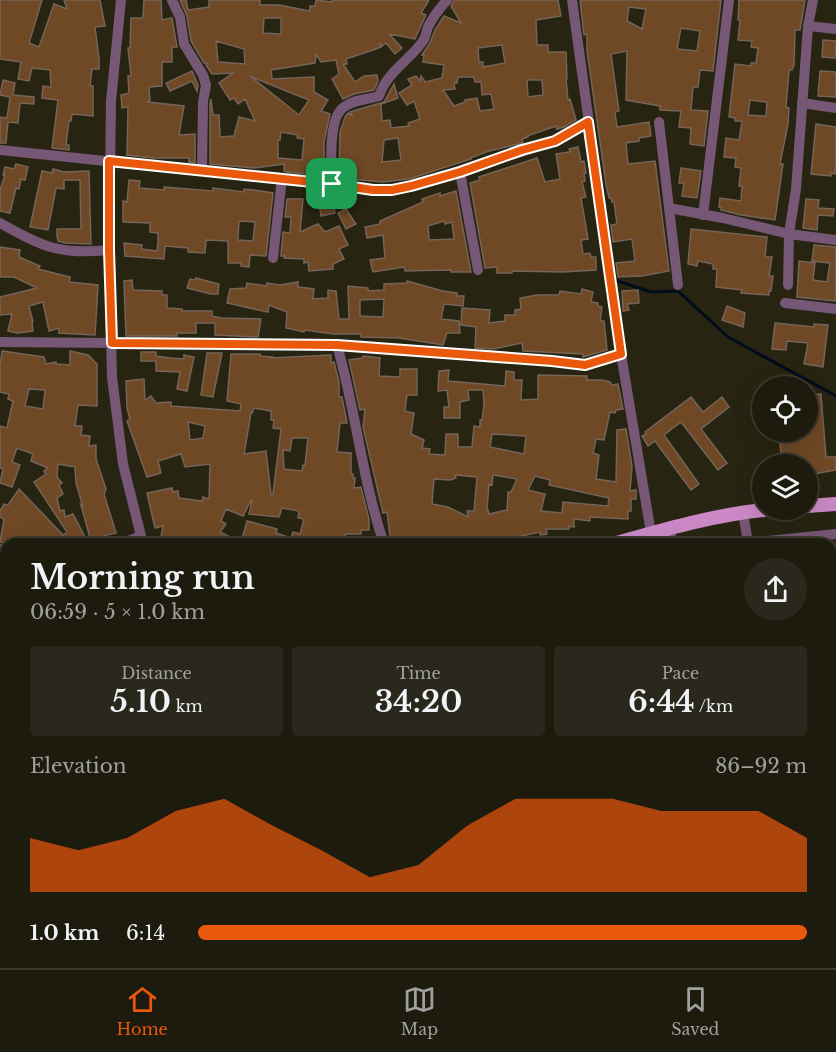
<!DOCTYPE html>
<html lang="en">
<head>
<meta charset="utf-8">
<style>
  body { margin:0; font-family:"Libre Baskerville",serif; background:#2a281c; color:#f1f3f6; height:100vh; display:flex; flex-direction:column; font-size:22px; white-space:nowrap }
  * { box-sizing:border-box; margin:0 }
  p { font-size:20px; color:#a0a19e }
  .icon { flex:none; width:33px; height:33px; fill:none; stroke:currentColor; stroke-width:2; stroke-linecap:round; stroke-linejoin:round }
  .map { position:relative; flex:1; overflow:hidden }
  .details { position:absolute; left:0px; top:538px; width:837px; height:430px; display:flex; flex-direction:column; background:#1d1b0e; border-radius:18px 18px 0 0; box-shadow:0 6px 24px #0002,0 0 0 2px #3b392e }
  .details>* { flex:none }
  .buttons { position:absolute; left:752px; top:376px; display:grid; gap:12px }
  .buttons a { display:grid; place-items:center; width:66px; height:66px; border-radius:50%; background:#1d1b0e; box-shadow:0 6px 24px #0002,0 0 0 2px #3b392e; font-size:30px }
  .pin { position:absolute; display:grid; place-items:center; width:51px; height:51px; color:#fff; margin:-26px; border-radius:12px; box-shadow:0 3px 9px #0006 }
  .round { display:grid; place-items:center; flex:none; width:63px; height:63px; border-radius:32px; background:#2a281c }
  .overview { display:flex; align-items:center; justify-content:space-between; height:102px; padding:0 30px }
  h1 { font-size:33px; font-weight:600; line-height:45px }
  .metrics { display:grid; grid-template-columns:repeat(3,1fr); gap:9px; height:102px; padding:6px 30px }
  .metrics div { display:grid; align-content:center; border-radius:6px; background:#2a281c; text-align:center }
  .metrics b { font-size:30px; font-weight:600 }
  .metrics small { font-size:16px; font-weight:400 }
  .metrics p { font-size:16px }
  .chart { height:168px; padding:12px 30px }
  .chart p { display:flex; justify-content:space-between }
  .chart svg { width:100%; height:108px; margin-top:6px; fill:#ea580c; opacity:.7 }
  ul { padding:0 30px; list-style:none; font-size:20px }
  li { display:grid; grid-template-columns:96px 72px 1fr; align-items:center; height:45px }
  li i { height:15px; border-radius:8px; background:#ea580c }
  .menu { display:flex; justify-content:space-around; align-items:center; height:84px; border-top:2px solid #3b392e; background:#1d1b0e; font-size:16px; color:#a0a19e }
  .menu a { display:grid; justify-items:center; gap:3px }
  .menu .active { color:#ea580c }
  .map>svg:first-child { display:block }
  .built { fill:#312d14 }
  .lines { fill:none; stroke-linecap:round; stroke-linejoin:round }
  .stream { stroke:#000d1d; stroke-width:3 }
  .building { fill:#6f4825; stroke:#756457; stroke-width:1.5; fill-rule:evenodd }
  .path { stroke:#8d8b7c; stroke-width:1.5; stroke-dasharray:3 3; stroke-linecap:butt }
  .minor { stroke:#765775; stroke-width:10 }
  .major { stroke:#ca89c6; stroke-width:14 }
  .route-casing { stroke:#fff; stroke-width:12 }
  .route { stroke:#ea580c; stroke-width:8 }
</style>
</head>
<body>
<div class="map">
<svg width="836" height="968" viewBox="0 0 836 968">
  <rect width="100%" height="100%" fill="#272412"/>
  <g class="built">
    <polygon points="836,541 836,937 831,938 831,544 801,544"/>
    <polygon points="126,963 230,963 232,968 128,968"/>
  </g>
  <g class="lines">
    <polyline class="stream" points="615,280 651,292 678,291 728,337 836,396"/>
  </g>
  <g class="building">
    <polygon points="0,0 42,0 29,43 39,47 54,4 67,9 64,0 100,0 105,26 95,27 99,58 99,69 92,69 90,86 93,86 93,116 72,114 71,121 69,121 66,145 69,145 69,150 52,148 58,100 42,98 43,86 51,87 50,70 32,68 29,81 18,79 21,62 0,59"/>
    <polygon points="144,0 161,0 162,20 172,18 177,47 172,47 172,62 162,62 162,86 149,87 150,101 148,102 184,106 179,135 195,134 195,163 189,162 189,158 154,158 127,155 128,107 122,108 121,95 129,93 128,76 131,76 128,48 130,48 131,18 143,18"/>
    <path d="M180 0H186L188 10 209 7V0H260V5H279L310 11V6H315L316 0 332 2V0H429L421 13 426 15 415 39 389 34 402 48 395 54 386 43 382 46 379 43 381 47 373 50 346 59 347 64H343L355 82 364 76 377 75 378 81 374 90 354 94 343 99 332 79 339 74 336 60 321 62 316 54 315 63 271 70 272 79 314 77V92L328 100 321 111 330 114 324 142V176L287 172 284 171V164L255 168 210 164V103L211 99 213 115H219L220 137 234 136 239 117 255 121 245 99 238 104 234 98 230 100 219 83 233 73 212 74 206 65 208 63H204L191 41 187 16ZM264 18H281V34L263 33ZM216 41 244 49 245 64 218 62ZM250 76 259 80 309 100 299 115ZM281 132 298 135 297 138 304 139 302 160 278 158V140H280Z"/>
    <path d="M454 0H558L561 16 536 20 537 45H548V52H566L567 79H566L568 100 570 99 576 120 564 127 557 129 556 126 527 136 528 137 522 139 523 143 489 151 470 158 471 159 409 179 383 182 339 178 340 132 345 117 348 113 353 116 350 112 384 102 394 84 398 98 381 104 382 121 390 120 391 128 409 126 408 123 420 119 414 101 407 105 399 93 412 85 408 79 416 76 420 81 421 76 425 82 442 78 444 65 423 62 424 55H422L430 43 435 30 444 16 461 23 451 6ZM502 45 505 63 483 67V62H479L478 48ZM458 77H474L475 82H481L482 95 491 94 494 109 480 111 477 98 465 100V102L454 106 443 90 455 89 454 83H457ZM527 80H542L543 95 528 97ZM398 138 401 160 382 162 384 140Z"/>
    <path d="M580 0H721L713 71 700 70 698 87H693L691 110 708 111 704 146 690 144 691 128 679 127 681 111 660 110V106L626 100 627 51 611 54 619 111 615 112 617 127 649 122 651 136 639 138V141L626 143 628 164 655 161 669 271 642 276 618 277 616 263 635 261 632 239 613 242 611 225 617 224 614 202H612L611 198H609L606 184 587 51V34L584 35ZM629 7 646 9 642 29 627 21ZM681 28 700 31 697 51 677 49Z"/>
    <path d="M739 0H805L800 30H795L794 65 792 70H789L786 107 789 108 788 124 780 164H783L775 220 741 215 721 210V207H719L720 198 741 201 742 186H739L741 168 735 167 736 158 724 157 726 138 739 140 742 121H735V118L729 117 735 64 751 66V63H756L758 48 751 47 752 41 738 40 740 20H738ZM750 100 767 102 766 116 748 115Z"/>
    <polygon points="823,40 836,41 836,58 822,57"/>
    <polygon points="192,71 198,85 197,91 192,81 170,91 166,83"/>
    <polygon points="820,71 836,72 836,97 818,96"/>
    <polygon points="3,80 15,83 13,95 34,97 34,104 20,103 18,123 8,122 6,143 0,143 0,117 7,118 10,97 0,95"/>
    <polygon points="816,124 836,127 836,164 835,174 831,173 831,176 811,174"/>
    <polygon points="578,147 581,162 584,161 586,173 584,173 585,181 582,182 586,197 581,198 588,239 581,240 583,254 590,253 591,257 596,257 596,270 563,272 512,271 512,273 497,273 497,267 485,268 470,183 480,180 479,177 537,158 545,182 560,179 556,154 570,152 569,149"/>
    <polygon points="16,164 28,167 25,180 21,179 19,189 16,188 10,213 0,211 0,190 5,175 3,175 5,167 14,169"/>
    <polygon points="681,168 701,171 697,198 682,196 684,183 679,183"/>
    <polygon points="53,169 64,172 89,171 91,244 65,243 58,241 57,237 57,229 81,229 80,180 64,180 64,189 56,188 48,230 30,227 42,171 52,173"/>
    <path d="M129 180 140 181 139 188 164 190V187L213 191V188L244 192V189L254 190 273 193 266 256 250 255 249 267 241 266V263H228V241L206 240 205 253 188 252V248L165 246 164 259 125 256 124 243 142 245 141 249 157 251 158 242V233L150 232V223L123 222V201L127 202ZM239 221 255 222 253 241 238 240Z"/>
    <path d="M456 191 471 272H451V270L405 271 404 267 373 272 370 260 385 258 383 235 367 238 365 227 380 224V221L423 202 422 199 440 193V196ZM444 221 445 224 452 222 454 239 429 240 428 226Z"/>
    <polygon points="287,199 303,199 300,232 318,224 325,232 339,226 348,245 339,249 344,259 333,264 333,269 309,271 308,262 304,263 304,259 284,258 285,256 281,256 283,232 290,233 291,217 285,217"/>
    <polygon points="332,199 335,213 321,216 319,202"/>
    <polygon points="806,199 819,200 818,208 834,209 833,216 818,215 817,230 803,228"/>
    <polygon points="346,209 356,224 346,229 338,213"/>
    <polygon points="691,229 767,237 765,257 772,257 769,276 773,276 771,291 769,291 769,295 741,293 742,290 716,287 717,269 713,269 713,264 698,261 697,266 688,264"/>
    <polygon points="814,245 836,247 836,301 797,297 799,261 815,263 813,280 827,282 830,263 812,261"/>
    <polygon points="0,247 20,250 19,257 40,266 38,269 70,277 69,282 98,285 95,335 59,333 59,328 49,331 43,302 29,306 33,322 32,322 33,331 17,333 8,331 12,314 0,315 0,297 37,288 14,277 0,277"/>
    <polygon points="196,278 219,284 218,294 211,294 187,288 190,279 195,280"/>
    <polygon points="132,280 133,290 162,291 162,295 167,295 167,308 182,309 182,311 212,311 212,316 221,318 261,319 258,337 215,335 215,323 196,323 196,333 177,333 177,336 126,336 124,281"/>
    <path d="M407 281 443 291 457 293V296H464L463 306 444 304 441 319 459 321 460 333H447L443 345 399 338 361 337V334H333L305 330 304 332 286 328 287 312 269 305 268 312 227 303 230 289 246 288 247 283 266 286 267 283 280 285 298 282V287L314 289 313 299 328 298V290L336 291 339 319H349L348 286 368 288V291L384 290V284L407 283ZM384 299 383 317 360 316V300Z"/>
    <polygon points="582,289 593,292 591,302 598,303 598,306 602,307 600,321 604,321 607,350 583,357 583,354 523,351 522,343 493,349 475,348 476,327 461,325 462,308 490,310 489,323 505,321 505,315 515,315 515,310 521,309 520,298 537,295 559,295 560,291 581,294"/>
    <polygon points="638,290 639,303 627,304 629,310 623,311 622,291"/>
    <polygon points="727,306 745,313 743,327 722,320"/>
    <polygon points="775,323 814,327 814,324 828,325 823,367 804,364 808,343 787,341 786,350 772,349"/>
    <path d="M2 351 44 357 46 364 56 362V364L70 365V351L88 355 97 364V406L78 405 75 426H82L81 435 90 436 89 446 96 445V459L106 489 104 494 116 533 103 536V544H8L0 542 4 519 0 517V511L4 504 8 505 19 489 63 535 67 532 34 482 46 474 44 471 48 468 31 461 33 454 17 448 12 462 20 465 12 487 0 483 3 469 0 468V426L7 428 13 401 8 399 9 394 0 392V366ZM29 389 45 390 43 409 25 406ZM58 464 75 467 76 483 83 507 81 505 90 538 86 539 73 514 65 517 64 510 60 511 57 498 63 494 59 485 62 483 57 477Z"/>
    <polygon points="141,352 156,352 156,356 170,358 184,359 184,355 194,357 187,391 177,389 180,372 156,371 156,361 141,361"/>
    <polygon points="207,353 222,353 213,397 201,395"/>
    <path d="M231 354H260V356L273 357 272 358 331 355V363L334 362 339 382V397H342L347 423H340L337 452 351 453V474H353V478H355L354 488 361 487 369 519V530H361V534H345V544L325 541V544H245L241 543 247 521 277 529 276 533 291 538 293 532 300 534 304 519 298 518 299 511 282 508 279 517 249 514 252 500H251L243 516 226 509 221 521 226 524 220 532 230 537 226 544 211 537 209 544 160 543 163 526 155 528 147 493 172 488 173 492 178 491 179 498 202 501 203 497 209 499 210 464 185 467 181 454 158 461 161 473 147 477 127 421 130 420 127 408 126 381 144 379 145 400 151 396 156 403 171 402V406L240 411 241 404 227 401ZM254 408 271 411V420H274L273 428 281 429 273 494H271L266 451 244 454 251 413H252ZM188 422 205 426 203 438 190 440ZM292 438H308L305 465H303L302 471 284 469 283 450 290 451Z"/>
    <path d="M363 356 380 358 379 376 400 377V369H417V395H407L405 411 414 413 411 434 424 440 422 448 430 449 429 454 445 455 446 434H458V447H472L474 426 480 427V420H482L484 404 483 390H468L469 400 460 402V418H444V407H449L447 390 438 391 439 371 449 370 448 381 505 386 506 371 514 372V380H522L521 400 538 399V375L587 376V380H602L610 382 612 385 618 384 623 409 616 410 615 413 610 412 604 440 596 439 593 453 599 455 596 479 616 482 617 430 626 429 632 466 630 491 636 490V499H631V511H628V519L590 517V521L574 519V527L569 526V529H546L547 534 540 535V532L489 543 490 544H391L387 512 383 513 363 427 365 409 360 410 349 360 363 358ZM492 434 526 436 524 454 490 447ZM455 475 477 477 474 511H467L468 517 448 507 432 504 434 479 450 480 456 478ZM493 475 517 479 511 492H508L507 510 489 514 488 510H487L489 484 492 485ZM535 476 550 480 549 485 609 498 608 506 563 502 562 513 541 511 545 494 528 490Z"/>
    <polygon points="821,394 826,457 836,457 836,470 807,475 807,465 782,465 779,432 808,432 807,395"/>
    <polygon points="691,397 703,412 722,397 729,407 701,429 727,463 718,470 681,422 664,435 699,484 691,490 655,441 648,446 642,436 646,434 645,432"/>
  </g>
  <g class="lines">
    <g class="path">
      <polyline points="19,963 20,968"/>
      <polyline points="547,963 559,968"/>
    </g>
    <g class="minor">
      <polyline points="121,0 111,101 109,250 112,377 123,464 143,544"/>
      <polyline points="172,0 180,17 184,44 203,75 206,85 203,102 202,170"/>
      <polyline points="572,0 621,354 651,533"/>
      <polyline points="808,26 836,29"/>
      <polyline points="802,103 836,108"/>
      <polyline points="659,122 678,285"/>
      <polyline points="0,150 383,190 411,186 555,141 588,122"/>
      <polyline points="460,172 478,270"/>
      <path d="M332 184C331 166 328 117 344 107 354 99 367 100 379 96 387 72 409 61 423 41 426 37 426 32 428 27 433 17 440 8 447 0"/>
      <polyline points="669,208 723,218 789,234 836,240"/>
      <polyline points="703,215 729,0"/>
      <path d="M0 223C44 247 58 255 109 250"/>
      <polyline points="273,258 282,178"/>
      <polyline points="788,285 789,234 796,189 808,26 813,0"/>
      <polyline points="785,303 836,309"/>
      <polyline points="0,342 337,345 552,361 585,365 621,354"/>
      <path d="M337 345C356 411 362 479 384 544"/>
      <polyline points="743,512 748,543"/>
      <polyline points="665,529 676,544"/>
      <polyline points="121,544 140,536"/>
      <polyline points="739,544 836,534"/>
      <polyline points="0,549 6,552"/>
      <polyline points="831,660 836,660"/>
      <polyline points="0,817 6,818"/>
      <polyline points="831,955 836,954"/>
      <polyline points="264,963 265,968"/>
      <polyline points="294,963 294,968"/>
      <polyline points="712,968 713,963"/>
      <polyline points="774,968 790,963"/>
    </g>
    <g class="major">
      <polyline points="807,506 836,504"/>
      <path d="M613 544C663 530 713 515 764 510"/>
      <polyline points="0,731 6,729"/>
    </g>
  </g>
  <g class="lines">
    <defs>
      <polygon id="route" points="588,122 621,354 585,365 552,361 337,345 112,343 109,250 109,161 332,184 373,190 392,190 411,186 460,172 522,150 555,141"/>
    </defs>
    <use href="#route" class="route-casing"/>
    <use href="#route" class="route"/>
  </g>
</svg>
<div class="buttons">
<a><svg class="icon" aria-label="locate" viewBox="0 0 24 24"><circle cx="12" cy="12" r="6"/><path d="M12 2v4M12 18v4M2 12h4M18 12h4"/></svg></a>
<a><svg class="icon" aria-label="layers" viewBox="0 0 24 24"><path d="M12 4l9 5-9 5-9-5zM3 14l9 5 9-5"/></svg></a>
</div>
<div class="pin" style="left:332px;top:184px;background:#1e9e55"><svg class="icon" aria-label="arrive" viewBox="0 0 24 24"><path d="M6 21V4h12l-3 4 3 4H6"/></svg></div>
<section class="details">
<div class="overview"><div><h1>Morning run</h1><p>06:59 · 5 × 1.0 km</p></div><a class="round"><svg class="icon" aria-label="share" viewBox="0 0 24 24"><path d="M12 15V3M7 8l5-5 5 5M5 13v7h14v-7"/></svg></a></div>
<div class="metrics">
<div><p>Distance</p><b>5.10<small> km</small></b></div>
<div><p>Time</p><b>34:20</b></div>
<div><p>Pace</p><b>6:44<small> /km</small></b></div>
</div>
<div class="chart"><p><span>Elevation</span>86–92 m</p>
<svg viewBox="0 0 160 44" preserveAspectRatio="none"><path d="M0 44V22L10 27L20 22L30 11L40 6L50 17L60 27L70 38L80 33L90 17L100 6L110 6L120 6L130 11L140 11L150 11L160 22V44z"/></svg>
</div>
<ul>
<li><b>1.0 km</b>6:14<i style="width:100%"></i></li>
</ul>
</section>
</div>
<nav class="menu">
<a class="active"><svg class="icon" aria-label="home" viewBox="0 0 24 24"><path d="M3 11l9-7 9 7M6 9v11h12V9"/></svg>Home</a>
<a><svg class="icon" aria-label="map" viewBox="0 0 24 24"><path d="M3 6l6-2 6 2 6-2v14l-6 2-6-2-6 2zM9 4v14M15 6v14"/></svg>Map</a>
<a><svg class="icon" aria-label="saved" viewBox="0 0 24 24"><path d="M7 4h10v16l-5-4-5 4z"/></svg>Saved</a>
</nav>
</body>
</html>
